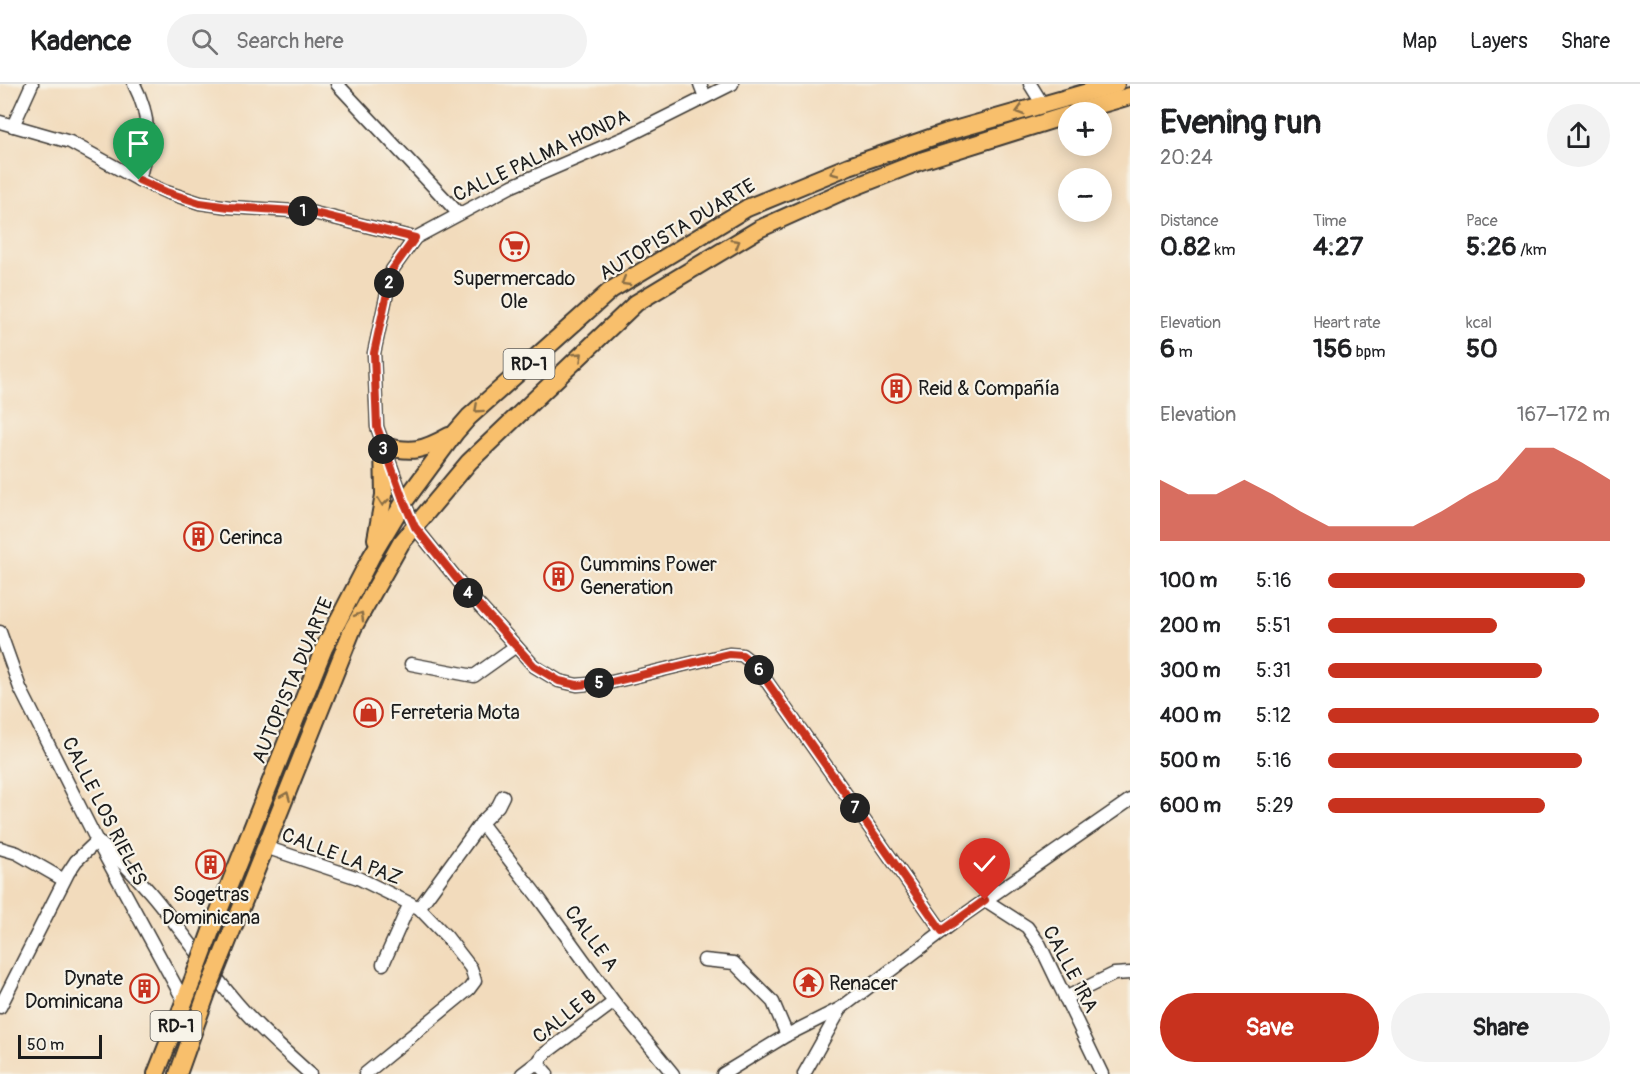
<!DOCTYPE html>
<html lang="en">
<head>
<meta charset="utf-8">
<style>
  body { margin:0; font-family:Pangolin,sans-serif; background:#f2f2f2; color:#202124; height:100vh; display:flex; flex-direction:column; font-size:22px; white-space:nowrap }
  * { box-sizing:border-box; margin:0 }
  p { font-size:20px; color:#757577 }
  .icon { flex:none; width:33px; height:33px; fill:none; stroke:currentColor; stroke-width:2; stroke-linecap:round; stroke-linejoin:round }
  .map { position:relative; flex:1; overflow:hidden }
  .side { display:flex; flex-direction:column; background:#fff; width:510px }
  .side>* { flex:none }
  .fabs { position:absolute; left:1058px; top:18px; display:grid; gap:12px }
  .fabs a { display:grid; place-items:center; width:54px; height:54px; border-radius:50%; background:#fff; box-shadow:0 3px 15px #0003; font-size:30px }
  .scale { position:absolute; left:18px; bottom:15px; width:84px; box-sizing:border-box; padding-left:6px; border:3px solid #1c1c1c; border-top:0; font-size:16px; line-height:21px; white-space:nowrap; color:#1c1c1c; -webkit-text-stroke:4px #f7f3e8; paint-order:stroke }
  .pin { position:absolute; display:grid; place-items:center; width:51px; height:51px; color:#fff; margin:-62px -26px; border-radius:50% 50% 50% 0; rotate:-45deg; box-shadow:0 0 6px #0007 }
  .pin .icon { rotate:45deg }
  .km { position:absolute; width:30px; height:30px; margin:-15px; border-radius:50%; background:#222; color:#fff; font-size:16px; line-height:30px; text-align:center }
  .round { display:grid; place-items:center; flex:none; width:63px; height:63px; border-radius:32px; background:#f2f2f2 }
  .headline { display:flex; align-items:center; justify-content:space-between; height:102px; padding:0 30px }
  h1 { font-size:33px; font-weight:700; line-height:45px }
  .figures { display:grid; grid-template-columns:repeat(3,1fr); gap:9px; height:102px; padding:6px 30px }
  .figures div { display:grid; align-content:center }
  .figures b { font-size:26px; font-weight:700 }
  .figures small { font-size:16px; font-weight:400 }
  .figures p { font-size:16px }
  .chart { height:168px; padding:12px 30px }
  .chart p { display:flex; justify-content:space-between }
  .chart svg { width:100%; height:108px; margin-top:6px; fill:#c8321e; opacity:.7 }
  .primary-button { display:flex; gap:12px; margin-top:auto; padding:12px 30px }
  .primary-button a { flex:1; height:69px; border-radius:36px; background:#c8321e; color:#fff; font-size:24px; font-weight:700; line-height:69px; text-align:center }
  .primary-button a+a { background:#f2f2f2; color:#202124 }
  ul { padding:0 30px; list-style:none; font-size:20px }
  li { display:grid; grid-template-columns:96px 72px 1fr; align-items:center; height:45px }
  li i { height:15px; border-radius:8px; background:#c8321e }
  header { display:flex; align-items:center; gap:36px; box-sizing:border-box; height:84px; padding:0 30px; background:#fff; border-bottom:2px solid #e0e0e0 }
  header strong { font-size:28px }
  nav { display:flex; gap:33px; margin-inline-start:auto; font-size:21px }
  .search { width:420px; height:54px; background:#f2f2f2; display:flex; align-items:center; gap:15px; box-sizing:border-box; padding:0 21px; border-radius:33px; color:#757577; font-size:22px }
  main { display:flex; flex:1; min-height:0 }
  .map>svg:first-child { display:block }
  .lines { fill:none; stroke-linecap:round; stroke-linejoin:round }
  .minor-casing { stroke:#3c3934; stroke-width:15 }
  .highway-casing { stroke:#3c3934; stroke-width:20 }
  .minor { stroke:#fff; stroke-width:12 }
  .highway { stroke:#f8bf6c; stroke-width:16 }
  .highway-bridge-casing { stroke:#3c3934; stroke-width:20; stroke-linecap:butt }
  .highway-bridge { stroke:#f8bf6c; stroke-width:16 }
  .oneway { stroke:#8a6e44 }
  .route-casing { stroke:#fff; stroke-width:12 }
  .route { stroke:#c8321e; stroke-width:8 }
  .labels { text-anchor:middle; stroke-width:4.5; stroke-linejoin:round; paint-order:stroke }
  .shield { fill:#f7f3e8; stroke:#5e5c59; stroke-width:1.5 }
  .shield-label { font-size:18px; font-weight:bold; fill:#1c1c1c }
  .street-label { font-size:20px; fill:#1c1c1c; stroke:#f7f3e8 }
  .poi-label { font-size:20px; fill:#1c1c1c; stroke:#f7f3e8; text-anchor:start }
</style>
</head>
<body>
<header>
<strong>Kadence</strong>
<div class="search"><svg class="icon" aria-label="search" viewBox="0 0 24 24"><circle cx="10" cy="10" r="6"/><path d="M15 15l6 6"/></svg>Search here</div>
<nav><a>Map</a><a>Layers</a><a>Share</a></nav>
</header>
<main>
<div class="map">
<svg width="1130" height="990" viewBox="0 0 1130 990">
  <rect width="100%" height="100%" fill="#f7f3e8"/>
  <filter id="ink" filterUnits="userSpaceOnUse"><feTurbulence type="fractalNoise" baseFrequency=".0167" numOctaves="2"/><feDisplacementMap in="SourceGraphic" scale="12" xChannelSelector="R" yChannelSelector="G"/><feConvolveMatrix kernelMatrix="1 2 1 2 8 2 1 2 1" color-interpolation-filters="sRGB"/></filter>
  <filter id="wash" filterUnits="userSpaceOnUse"><feTurbulence type="fractalNoise" baseFrequency=".008" numOctaves="4" result="noise"/><feDisplacementMap in="SourceGraphic" scale="24" xChannelSelector="R" yChannelSelector="G"/><feGaussianBlur stdDeviation="1.35" result="paint"/><feColorMatrix in="noise" values="0 0 0 0 0 0 0 0 0 0 0 0 0 0 0 0 0 1.4 0 .05"/><feComposite in="paint" operator="in"/></filter>
  <g filter="url(#wash)">
    <rect width="100%" height="100%" fill="#f2dbbc"/>
  </g>
  <g filter="url(#ink)">
    <g class="lines">
      <defs>
        <g id="minor">
          <path d="M134 0C152 35 149 59 139 96"/>
          <polyline points="337,0 459,130"/>
          <polyline points="700,0 705,13"/>
          <polyline points="732,0 626,53 512,102 415,154 392,186 374,269 377,343 404,418 415,443 468,509 534,582 559,597 577,601 612,598 729,570 742,571 756,582 942,847"/>
          <polyline points="1030,0 1043,21"/>
          <polyline points="0,38 70,58 139,96 166,108 200,119 229,123 310,128 415,154"/>
          <polyline points="13,42 32,0"/>
          <polyline points="0,548 20,604 97,757 185,919"/>
          <polyline points="411,580 474,592 516,562"/>
          <polyline points="481,739 538,813 614,918 673,990"/>
          <path d="M101 760C154 802 189 862 232 913 255 941 283 965 310 990"/>
          <polyline points="265,763 358,794 419,824 447,853 471,884 475,897 469,905 365,990"/>
          <polyline points="0,764 17,769 64,796"/>
          <polyline points="985,816 1027,843 1040,861 1102,990"/>
          <polyline points="419,824 481,739 498,722 503,712"/>
          <polyline points="704,876 734,879 773,918 787,951"/>
          <polyline points="383,880 410,819"/>
          <polyline points="1065,914 1114,890 1130,889"/>
          <polyline points="0,923 68,789 76,777 97,757"/>
          <polyline points="539,977 540,982 547,990"/>
          <polyline points="522,990 539,977 543,971 614,918"/>
          <polyline points="723,990 787,951 841,924 964,831 1130,716"/>
          <polyline points="804,990 841,924"/>
        </g>
        <g id="highway">
          <polyline points="1075,28 1130,12"/>
          <path d="M376 455 384 411 383 362C412 369 422 367 449 352"/>
          <polyline points="211,847 324,564 371,473 404,418 455,349 469,333 611,206 747,124 849,82 947,48 1116,0"/>
          <polyline points="225,864 353,544 401,459 469,378 636,219 759,145 839,109 921,77 1068,31"/>
          <polyline points="156,990 194,893"/>
          <polyline points="178,990 208,906"/>
        </g>
      </defs>
      <use href="#minor" class="minor-casing"/>
      <use href="#highway" class="highway-casing"/>
      <use href="#minor" class="minor"/>
      <use href="#highway" class="highway"/>
      <defs>
        <g id="highway-bridge">
          <polyline points="194,893 211,847"/>
          <polyline points="208,906 225,864"/>
        </g>
      </defs>
      <use href="#highway-bridge" class="highway-bridge-casing"/>
      <use href="#highway-bridge" class="highway-bridge"/>
    </g>
    <defs><path id="oneway-chevron" d="M-2-3.5L2.5 0L-2 3.5" fill="none" stroke-width="1.6" stroke-linecap="round" stroke-linejoin="round" transform="scale(1.5)"/></defs>
    <g class="oneway">
      <use href="#oneway-chevron" transform="translate(1020 27) rotate(164)"/>
      <use href="#oneway-chevron" transform="translate(834 88) rotate(157)"/>
      <use href="#oneway-chevron" transform="translate(736 159) rotate(-31)"/>
      <use href="#oneway-chevron" transform="translate(625 198) rotate(149)"/>
      <use href="#oneway-chevron" transform="translate(579 272) rotate(-43)"/>
      <use href="#oneway-chevron" transform="translate(478 325) rotate(138)"/>
      <use href="#oneway-chevron" transform="translate(383 418) rotate(97)"/>
      <use href="#oneway-chevron" transform="translate(360 532) rotate(-60)"/>
      <use href="#oneway-chevron" transform="translate(286 712) rotate(-68)"/>
    </g>
  </g>
  <g class="lines" filter="url(#ink)">
    <defs>
      <polyline id="route" points="139,96 166,108 200,119 229,123 310,128 415,154 392,186 374,269 377,343 404,418 415,443 468,509 534,582 559,597 577,601 612,598 729,570 742,571 756,582 942,847 985,816"/>
    </defs>
    <use href="#route" class="route-casing"/>
    <use href="#route" class="route"/>
  </g>
  <defs>
    <symbol id="supermarket-ring" viewBox="-11 -11 22 22"><circle r="9.5" fill="#f7f3e8" stroke="#c8321e" stroke-width="1.5"/><path d="M-6-5.5h2.5l.6 2H6L4.5 2H-2.5L-4.4-4H-6ZM-1.5 3.2a1.3 1.3 0 1 0 .1 0ZM3 3.2a1.3 1.3 0 1 0 .1 0Z" fill="#c8321e"/></symbol>
    <symbol id="building-ring" viewBox="-11 -11 22 22"><circle r="9.5" fill="#f7f3e8" stroke="#c8321e" stroke-width="1.5"/><path d="M-4-6H4V6H1V3H-1V6H-4ZM-2.5-4.3h1.7v1.8h-1.7ZM.8-4.3h1.7v1.8H.8ZM-2.5-1h1.7V.8h-1.7ZM.8-1h1.7V.8H.8Z" fill="#c8321e"/></symbol>
    <symbol id="shop-ring" viewBox="-11 -11 22 22"><circle r="9.5" fill="#f7f3e8" stroke="#c8321e" stroke-width="1.5"/><path d="M-5-2.5h2.3a2.7 3.5 0 0 1 5.4 0H5L5.5 6h-11ZM-1.5-2.5h3a1.5 2.3 0 0 0-3 0Z" fill="#c8321e"/></symbol>
    <symbol id="temple-ring" viewBox="-11 -11 22 22"><circle r="9.5" fill="#f7f3e8" stroke="#c8321e" stroke-width="1.5"/><path d="M0-6L5-2H3V0L6.5 2.5H4V6H1.5V3h-3V6H-4V2.5H-6.5L-3 0V-2H-5Z" fill="#c8321e"/></symbol>
  </defs>
  <g fill-rule="evenodd">
    <use href="#supermarket-ring" x="498" y="146" width="33" height="33"/>
    <use href="#building-ring" x="880" y="288" width="33" height="33"/>
    <use href="#building-ring" x="182" y="436" width="33" height="33"/>
    <use href="#building-ring" x="542" y="476" width="33" height="33"/>
    <use href="#shop-ring" x="352" y="612" width="33" height="33"/>
    <use href="#building-ring" x="194" y="764" width="33" height="33"/>
    <use href="#temple-ring" x="792" y="882" width="33" height="33"/>
    <use href="#building-ring" x="128" y="888" width="33" height="33"/>
  </g>
  <g class="labels">
    <g class="shield">
      <rect x="503.5" y="265" width="51" height="30" rx="4.5"/>
      <rect x="150.5" y="927" width="51" height="30" rx="4.5"/>
    </g>
    <g class="shield-label">
      <text x="529" y="286">RD-1</text>
      <text x="176" y="948">RD-1</text>
    </g>
    <g class="street-label">
      <text transform="translate(541 71) rotate(-25)" y="7">CALLE PALMA HONDA</text>
      <text transform="translate(677 145) rotate(-31)" y="7">AUTOPISTA DUARTE</text>
      <text transform="translate(292 596) rotate(-67)" y="7">AUTOPISTA DUARTE</text>
      <text transform="translate(105 727) rotate(63)" y="7">CALLE LOS RIELES</text>
      <text transform="translate(342 772) rotate(21)" y="7">CALLE LA PAZ</text>
      <text transform="translate(592 854) rotate(54)" y="7">CALLE A</text>
      <text transform="translate(1071 885) rotate(62)" y="7">CALLE 1RA</text>
      <text transform="translate(564 932) rotate(-38)" y="7">CALLE B</text>
    </g>
    <g class="poi-label">
      <text x="514" y="201" text-anchor="middle">Supermercado<tspan x="514" dy="23">Ole</tspan></text>
      <text x="918" y="311">Reid &amp; Compañía</text>
      <text x="219" y="460">Cerinca</text>
      <text x="580" y="487">Cummins Power<tspan x="580" dy="23">Generation</tspan></text>
      <text x="390" y="635">Ferreteria Mota</text>
      <text x="211" y="817" text-anchor="middle">Sogetras<tspan x="211" dy="23">Dominicana</tspan></text>
      <text x="123" y="901" text-anchor="end">Dynate<tspan x="123" dy="23">Dominicana</tspan></text>
      <text x="829" y="906">Renacer</text>
    </g>
  </g>
</svg>
<div class="fabs">
<a>+</a>
<a>−</a>
</div>
<div class="scale">50 m</div>
<div class="pin" style="left:139px;top:96px;background:#1e9e55"><svg class="icon" aria-label="arrive" viewBox="0 0 24 24"><path d="M6 21V4h12l-3 4 3 4H6"/></svg></div>
<div class="pin" style="left:985px;top:816px;background:#d93025"><svg class="icon" aria-label="check" viewBox="0 0 24 24"><path d="M5 12l5 5 9-10"/></svg></div>
<b class="km" style="left:303px;top:127px">1</b>
<b class="km" style="left:389px;top:199px">2</b>
<b class="km" style="left:383px;top:365px">3</b>
<b class="km" style="left:468px;top:509px">4</b>
<b class="km" style="left:599px;top:599px">5</b>
<b class="km" style="left:759px;top:586px">6</b>
<b class="km" style="left:855px;top:724px">7</b>
</div>
<section class="side">
<div class="headline"><div><h1>Evening run</h1><p>20:24</p></div><a class="round"><svg class="icon" aria-label="share" viewBox="0 0 24 24"><path d="M12 15V3M7 8l5-5 5 5M5 13v7h14v-7"/></svg></a></div>
<div class="figures">
<div><p>Distance</p><b>0.82<small> km</small></b></div>
<div><p>Time</p><b>4:27</b></div>
<div><p>Pace</p><b>5:26<small> /km</small></b></div>
</div>
<div class="figures">
<div><p>Elevation</p><b>6<small> m</small></b></div>
<div><p>Heart rate</p><b>156<small> bpm</small></b></div>
<div><p>kcal</p><b>50</b></div>
</div>
<div class="chart"><p><span>Elevation</span>167–172 m</p>
<svg viewBox="0 0 160 44" preserveAspectRatio="none"><path d="M0 44V19L10 25L20 25L30 19L40 25L50 32L60 38L70 38L80 38L90 38L100 32L110 25L120 19L130 6L140 6L150 12L160 19V44z"/></svg>
</div>
<ul>
<li><b>100 m</b>5:16<i style="width:91%"></i></li>
<li><b>200 m</b>5:51<i style="width:60%"></i></li>
<li><b>300 m</b>5:31<i style="width:76%"></i></li>
<li><b>400 m</b>5:12<i style="width:96%"></i></li>
<li><b>500 m</b>5:16<i style="width:90%"></i></li>
<li><b>600 m</b>5:29<i style="width:77%"></i></li>
</ul>
<div class="primary-button"><a>Save</a><a>Share</a></div>
</section>
</main>
</body>
</html>
